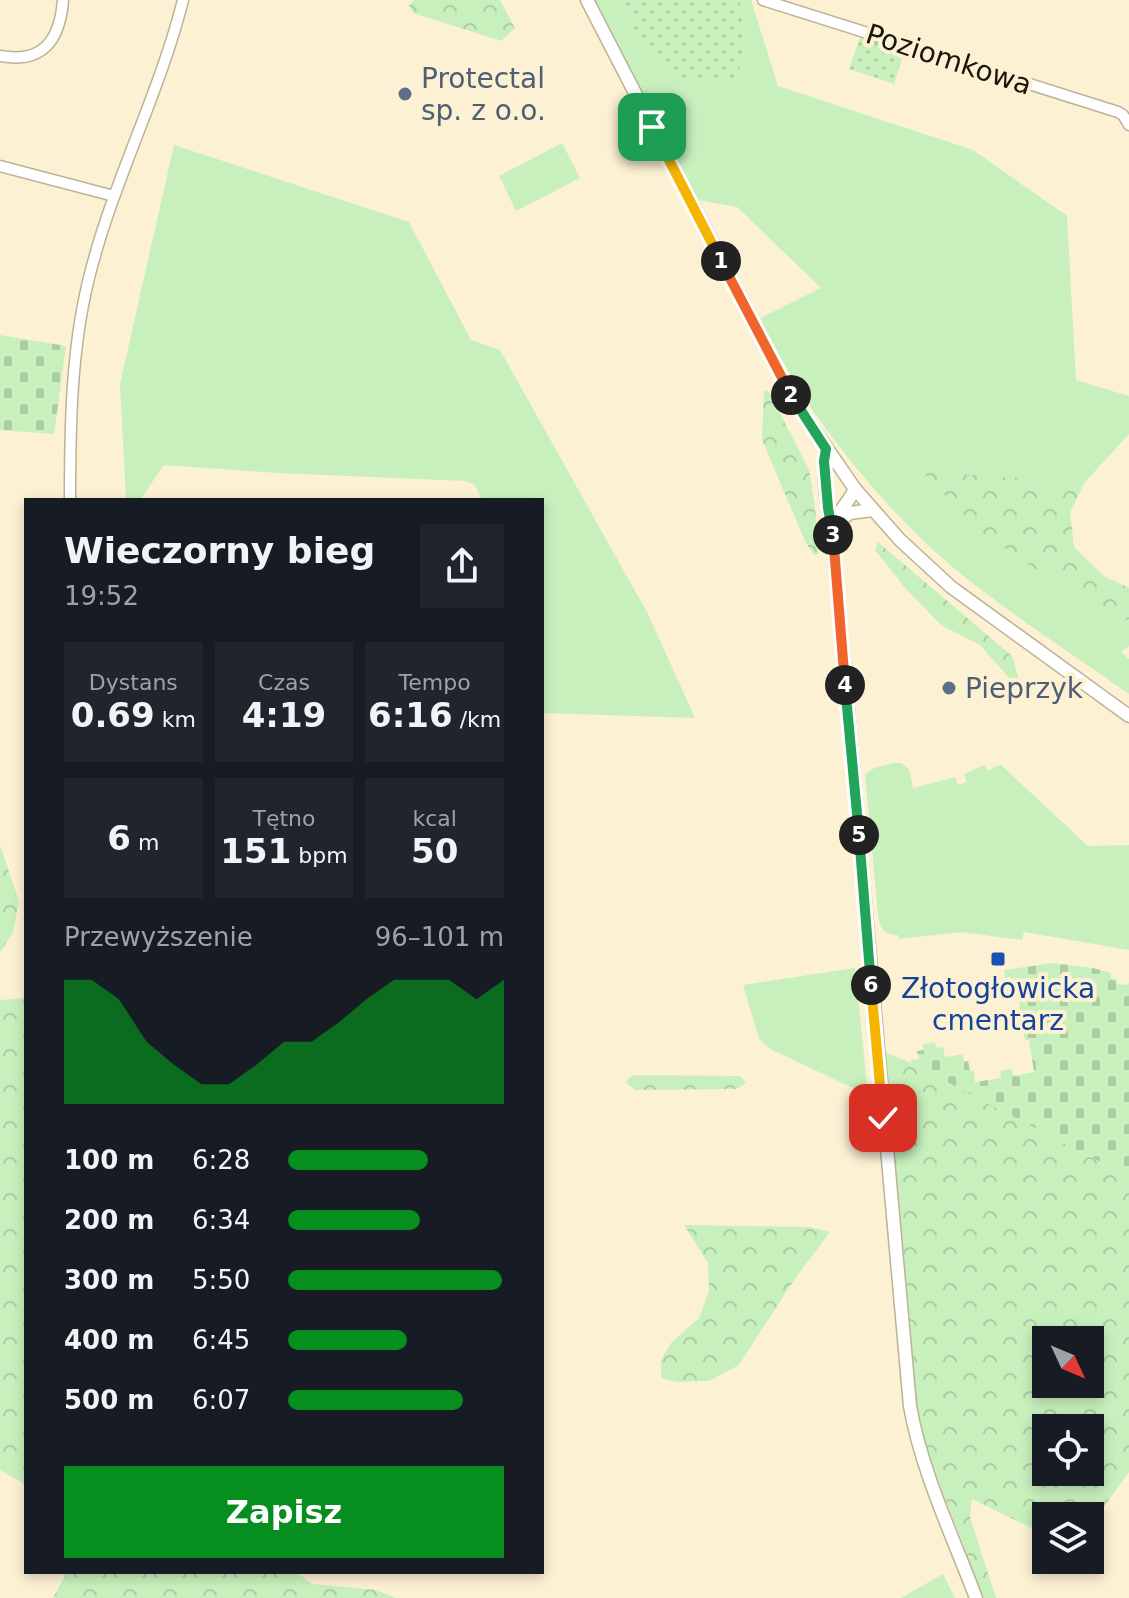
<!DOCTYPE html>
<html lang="pl">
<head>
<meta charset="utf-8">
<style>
  body { margin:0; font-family:"DejaVu Sans",sans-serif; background:#20242c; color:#f1f3f6; height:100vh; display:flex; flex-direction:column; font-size:30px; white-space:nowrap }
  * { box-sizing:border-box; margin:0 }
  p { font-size:26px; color:#9ea1a6 }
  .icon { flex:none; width:44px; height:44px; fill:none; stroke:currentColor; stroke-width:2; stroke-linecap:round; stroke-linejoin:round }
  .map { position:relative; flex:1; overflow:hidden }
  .details { position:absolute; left:24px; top:498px; width:520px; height:1076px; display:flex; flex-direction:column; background:#171b24; border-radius:0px; box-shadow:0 4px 12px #0003 }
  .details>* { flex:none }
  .needle { width:52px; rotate:134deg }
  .fabs { position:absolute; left:1032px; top:1326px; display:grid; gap:16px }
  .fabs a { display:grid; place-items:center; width:72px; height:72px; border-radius:0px; background:#171b24; box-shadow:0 4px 12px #0003; font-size:40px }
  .pin { position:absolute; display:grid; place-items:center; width:68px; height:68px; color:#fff; margin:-34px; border-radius:16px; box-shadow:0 4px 12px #0006 }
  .km { position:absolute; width:40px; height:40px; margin:-20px; border-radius:50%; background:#222; color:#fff; font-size:22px; line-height:40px; text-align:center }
  .round { display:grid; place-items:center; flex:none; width:84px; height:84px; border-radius:0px; background:#20242c }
  .overview { display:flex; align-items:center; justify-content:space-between; height:136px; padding:0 40px }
  h1 { font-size:36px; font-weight:700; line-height:60px }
  .stats { display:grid; grid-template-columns:repeat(3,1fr); gap:12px; height:136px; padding:8px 40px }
  .stats div { display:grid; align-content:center; border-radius:0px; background:#20242c; text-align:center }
  .stats b { font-size:34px; font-weight:700 }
  .stats small { font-size:22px; font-weight:400 }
  .stats p { font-size:22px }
  .chart { height:224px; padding:16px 40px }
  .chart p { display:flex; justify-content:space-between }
  .chart svg { width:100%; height:144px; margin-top:8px; fill:#068f1f; opacity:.7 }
  .action { display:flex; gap:16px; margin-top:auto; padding:16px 40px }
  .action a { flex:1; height:92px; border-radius:0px; background:#068f1f; color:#fff; font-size:32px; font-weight:700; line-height:92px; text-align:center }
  ul { padding:0 40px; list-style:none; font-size:26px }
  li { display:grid; grid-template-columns:128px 96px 1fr; align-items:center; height:60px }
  li i { height:20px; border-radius:10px; background:#068f1f }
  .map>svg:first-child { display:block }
  .grass { fill:#c8f0bd }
  .forest { fill:url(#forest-crowns); fill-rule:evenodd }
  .cemetery { fill:url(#cemetery-stones) }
  .park { fill:url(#park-dots) }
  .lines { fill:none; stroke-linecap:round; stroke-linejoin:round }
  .minor-casing { stroke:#bdb296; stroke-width:13 }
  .major-casing { stroke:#bdb296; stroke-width:15 }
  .minor { stroke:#fff; stroke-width:10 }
  .major { stroke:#fff; stroke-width:12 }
  .split-1-casing { stroke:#fff; stroke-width:16 }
  .split-2-casing { stroke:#fff; stroke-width:16 }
  .split-3-casing { stroke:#fff; stroke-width:16 }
  .split-4-casing { stroke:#fff; stroke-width:16 }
  .split-5-casing { stroke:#fff; stroke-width:16 }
  .split-6-casing { stroke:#fff; stroke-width:16 }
  .split-7-casing { stroke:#fff; stroke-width:16 }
  .split-1 { stroke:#f5b400; stroke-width:10 }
  .split-2 { stroke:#f0652b; stroke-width:10 }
  .split-3 { stroke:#22a559; stroke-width:10 }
  .split-4 { stroke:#f0652b; stroke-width:10 }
  .split-5 { stroke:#22a559; stroke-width:10 }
  .split-6 { stroke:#22a559; stroke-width:10 }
  .split-7 { stroke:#f5b400; stroke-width:10 }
  .service-dot { fill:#5c6f8a; stroke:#fdf1d4; stroke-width:3 }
  .transit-dot { fill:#1a4fb4; stroke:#fdf1d4; stroke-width:3 }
  .labels { text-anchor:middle; stroke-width:8; stroke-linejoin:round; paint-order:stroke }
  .street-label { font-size:28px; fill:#19150b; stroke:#fdf1d4 }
  .service-label { font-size:28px; fill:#4e5e75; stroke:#fdf1d4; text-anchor:start }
  .transit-label { font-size:28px; fill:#164399; stroke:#fdf1d4 }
</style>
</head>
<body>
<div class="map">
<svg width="1129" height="1598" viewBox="0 0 1129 1598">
  <defs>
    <pattern id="forest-crowns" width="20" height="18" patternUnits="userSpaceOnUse" patternTransform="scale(2)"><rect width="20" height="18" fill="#c8f0bd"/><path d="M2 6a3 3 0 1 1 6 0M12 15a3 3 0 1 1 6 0" fill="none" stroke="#abcda1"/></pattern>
    <pattern id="cemetery-stones" width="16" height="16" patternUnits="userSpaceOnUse" patternTransform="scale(2)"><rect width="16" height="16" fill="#c8f0bd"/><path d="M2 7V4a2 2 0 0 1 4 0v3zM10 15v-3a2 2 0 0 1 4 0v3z" fill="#abcda1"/></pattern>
    <pattern id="park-dots" width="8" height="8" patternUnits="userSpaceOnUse" patternTransform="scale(2)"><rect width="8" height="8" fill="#c8f0bd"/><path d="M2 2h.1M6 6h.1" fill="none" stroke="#abcda1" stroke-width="1.8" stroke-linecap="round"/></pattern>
  </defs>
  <rect width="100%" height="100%" fill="#fdf1d4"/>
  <g class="grass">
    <path d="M594 0H620L636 32 685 81 732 83 743 62 745 45 740 0H751L778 86 973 150 1067 216 1076 380 1129 396V434L1085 482 924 473 1035 569 1097 606 1129 621V646L1121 652 1129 659V694C1070 653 1010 614 955 569 899 522 845 459 805 399 789 373 774 346 759 319L821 288 737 207 697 200Z"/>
    <polygon points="562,143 580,178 516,211 499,176"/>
    <polygon points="174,145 409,222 471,340 500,350 648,614 695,718 542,713 542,500 482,500 475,485 465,481 277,473 164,465 140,500 126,500 120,384"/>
    <path d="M894 763H901L909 769 913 788 955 777 958 785 967 782 964 774 984 765 988 771 996 766 1001 765 1088 846 1129 845V950L1024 932 1022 940 961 932 899 939 898 935C884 935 880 928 878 915L865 774 876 767Z"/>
    <polygon points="855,968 868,1095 770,1049 759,1039 743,985"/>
    <polygon points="943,1574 955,1598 901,1598"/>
  </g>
  <g class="forest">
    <polygon points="414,0 500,0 515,28 501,41 413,13 409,5"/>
    <polygon points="764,390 769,392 809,470 815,506 818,554 814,555 806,543 762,440"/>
    <polygon points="923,472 1085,482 1070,512 1074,547 1104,576 1129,588 1129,621 1097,606 1035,569 978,530"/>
    <polygon points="878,542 1012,656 1019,679 1009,678 980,645 941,625 906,589 875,550"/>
    <polygon points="0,845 19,901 13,933 0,952"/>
    <polygon points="26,998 26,1485 0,1470 0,1000"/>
    <path d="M885 1052 911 1063 1129 1177V1472L1090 1526V1516H1046V1535L972 1499 970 1517 996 1598H984L930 1460 917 1410ZM1046 1340H1090V1384H1046ZM1046 1428H1090V1472H1046Z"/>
    <polygon points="633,1075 740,1076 746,1083 736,1089 635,1090 625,1082"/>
    <polygon points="684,1225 809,1227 830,1232 794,1280 739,1365 709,1381 677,1382 661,1378 661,1360 671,1343 699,1318 709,1291 708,1263"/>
    <polygon points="67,1572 296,1572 312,1584 376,1590 396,1598 53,1598"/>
  </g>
  <g class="cemetery">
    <polygon points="0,335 66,346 54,434 0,430"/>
    <polygon points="1053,963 1093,968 1111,973 1111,978 1117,979 1117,984 1128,985 1129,982 1129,1177 911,1063 911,1060 919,1059 917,1051 924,1050 923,1044 935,1042 936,1048 943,1047 945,1057 963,1054 964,1062 968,1061 970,1071 974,1071 975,1082 1001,1078 1000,1071 1012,1069 1013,1076 1034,1072 1029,1040 1025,1040 1022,1023 1016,1023 1015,1011 1020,1010 1018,994 1005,995 1003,983 1011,981 1011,977 1005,978 1004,970"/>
  </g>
  <g class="park">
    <polygon points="620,0 740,0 745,45 743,62 732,83 685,81 649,51 636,32"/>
    <polygon points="861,35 905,49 894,84 849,69"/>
  </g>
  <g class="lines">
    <defs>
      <g id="minor">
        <polyline points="763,0 1118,112 1123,115 1129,125"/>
        <path d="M0 56C43 64 60 40 63 0"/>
        <polyline points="0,166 114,196"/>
        <path d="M70 500C70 429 71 352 88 282 111 185 159 96 183 0"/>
      </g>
      <g id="major">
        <polyline points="587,0 793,399 855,489 900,540 951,587 1129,716"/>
        <path d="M826 449C822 476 827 505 832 532L910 1406C921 1470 953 1537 976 1598"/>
        <polyline points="838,522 850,513 872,510"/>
        <path d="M833 529C836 512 848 504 855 489"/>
      </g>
    </defs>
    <use href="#minor" class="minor-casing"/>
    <use href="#major" class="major-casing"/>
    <use href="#minor" class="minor"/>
    <use href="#major" class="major"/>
  </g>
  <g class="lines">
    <defs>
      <polyline id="split-1" points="652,127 721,261"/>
      <polyline id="split-2" points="721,261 791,395"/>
      <polyline id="split-3" points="791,395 826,449 824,461 828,508 833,535"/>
      <polyline id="split-4" points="833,535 845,685"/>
      <polyline id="split-5" points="845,685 859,835"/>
      <polyline id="split-6" points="859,835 871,985"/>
      <polyline id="split-7" points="871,985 883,1118"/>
    </defs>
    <use href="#split-1" class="split-1-casing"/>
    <use href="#split-2" class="split-2-casing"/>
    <use href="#split-3" class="split-3-casing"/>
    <use href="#split-4" class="split-4-casing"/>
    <use href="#split-5" class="split-5-casing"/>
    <use href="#split-6" class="split-6-casing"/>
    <use href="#split-7" class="split-7-casing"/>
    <use href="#split-1" class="split-1"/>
    <use href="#split-2" class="split-2"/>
    <use href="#split-3" class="split-3"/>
    <use href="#split-4" class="split-4"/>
    <use href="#split-5" class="split-5"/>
    <use href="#split-6" class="split-6"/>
    <use href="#split-7" class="split-7"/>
  </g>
  <g class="service-dot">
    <circle cx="405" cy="94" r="8"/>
    <circle cx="949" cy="688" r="8"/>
  </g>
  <rect class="transit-dot" x="990" y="951" width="16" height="16" rx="4"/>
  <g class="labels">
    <g class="street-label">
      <text transform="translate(949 59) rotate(18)" y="10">Poziomkowa</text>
    </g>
    <g class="service-label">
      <text x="421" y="88">Protectal<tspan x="421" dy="32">sp. z o.o.</tspan></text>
      <text x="965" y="698">Pieprzyk</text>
    </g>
    <g class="transit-label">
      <text x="998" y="998">Złotogłowicka<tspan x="998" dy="32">cmentarz</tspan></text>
    </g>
  </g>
</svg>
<div class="fabs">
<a><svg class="needle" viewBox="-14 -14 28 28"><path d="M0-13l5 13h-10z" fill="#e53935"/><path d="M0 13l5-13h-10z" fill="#9ea1a6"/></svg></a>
<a><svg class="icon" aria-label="locate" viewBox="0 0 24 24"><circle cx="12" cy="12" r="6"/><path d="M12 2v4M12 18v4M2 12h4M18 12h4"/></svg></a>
<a><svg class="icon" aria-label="layers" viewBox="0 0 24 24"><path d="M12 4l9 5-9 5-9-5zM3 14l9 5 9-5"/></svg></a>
</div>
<div class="pin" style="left:652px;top:127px;background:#1e9e55"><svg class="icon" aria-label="arrive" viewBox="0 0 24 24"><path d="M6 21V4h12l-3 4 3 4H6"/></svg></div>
<div class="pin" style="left:883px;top:1118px;background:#d93025"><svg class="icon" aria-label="check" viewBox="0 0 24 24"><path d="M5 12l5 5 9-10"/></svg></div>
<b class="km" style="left:721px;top:261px">1</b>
<b class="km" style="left:791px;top:395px">2</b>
<b class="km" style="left:833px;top:535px">3</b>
<b class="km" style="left:845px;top:685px">4</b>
<b class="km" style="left:859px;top:835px">5</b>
<b class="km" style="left:871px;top:985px">6</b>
<section class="details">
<div class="overview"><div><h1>Wieczorny bieg</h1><p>19:52</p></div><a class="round"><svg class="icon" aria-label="share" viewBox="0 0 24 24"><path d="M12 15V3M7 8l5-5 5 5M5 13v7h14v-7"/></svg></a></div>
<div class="stats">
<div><p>Dystans</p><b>0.69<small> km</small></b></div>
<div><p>Czas</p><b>4:19</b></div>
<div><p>Tempo</p><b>6:16<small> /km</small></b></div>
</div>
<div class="stats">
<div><b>6<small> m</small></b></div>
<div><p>Tętno</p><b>151<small> bpm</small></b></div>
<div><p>kcal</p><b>50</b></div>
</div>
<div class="chart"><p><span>Przewyższenie</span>96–101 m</p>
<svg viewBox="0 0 160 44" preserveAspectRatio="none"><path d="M0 44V6L10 6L20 12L30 25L40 32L50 38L60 38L70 32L80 25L90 25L100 19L110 12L120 6L130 6L140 6L150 12L160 6V44z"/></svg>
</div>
<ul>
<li><b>100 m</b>6:28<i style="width:65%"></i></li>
<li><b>200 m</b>6:34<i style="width:61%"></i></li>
<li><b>300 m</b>5:50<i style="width:99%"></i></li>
<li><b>400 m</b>6:45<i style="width:55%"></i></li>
<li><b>500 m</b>6:07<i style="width:81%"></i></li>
</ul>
<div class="action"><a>Zapisz</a></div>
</section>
</div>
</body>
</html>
